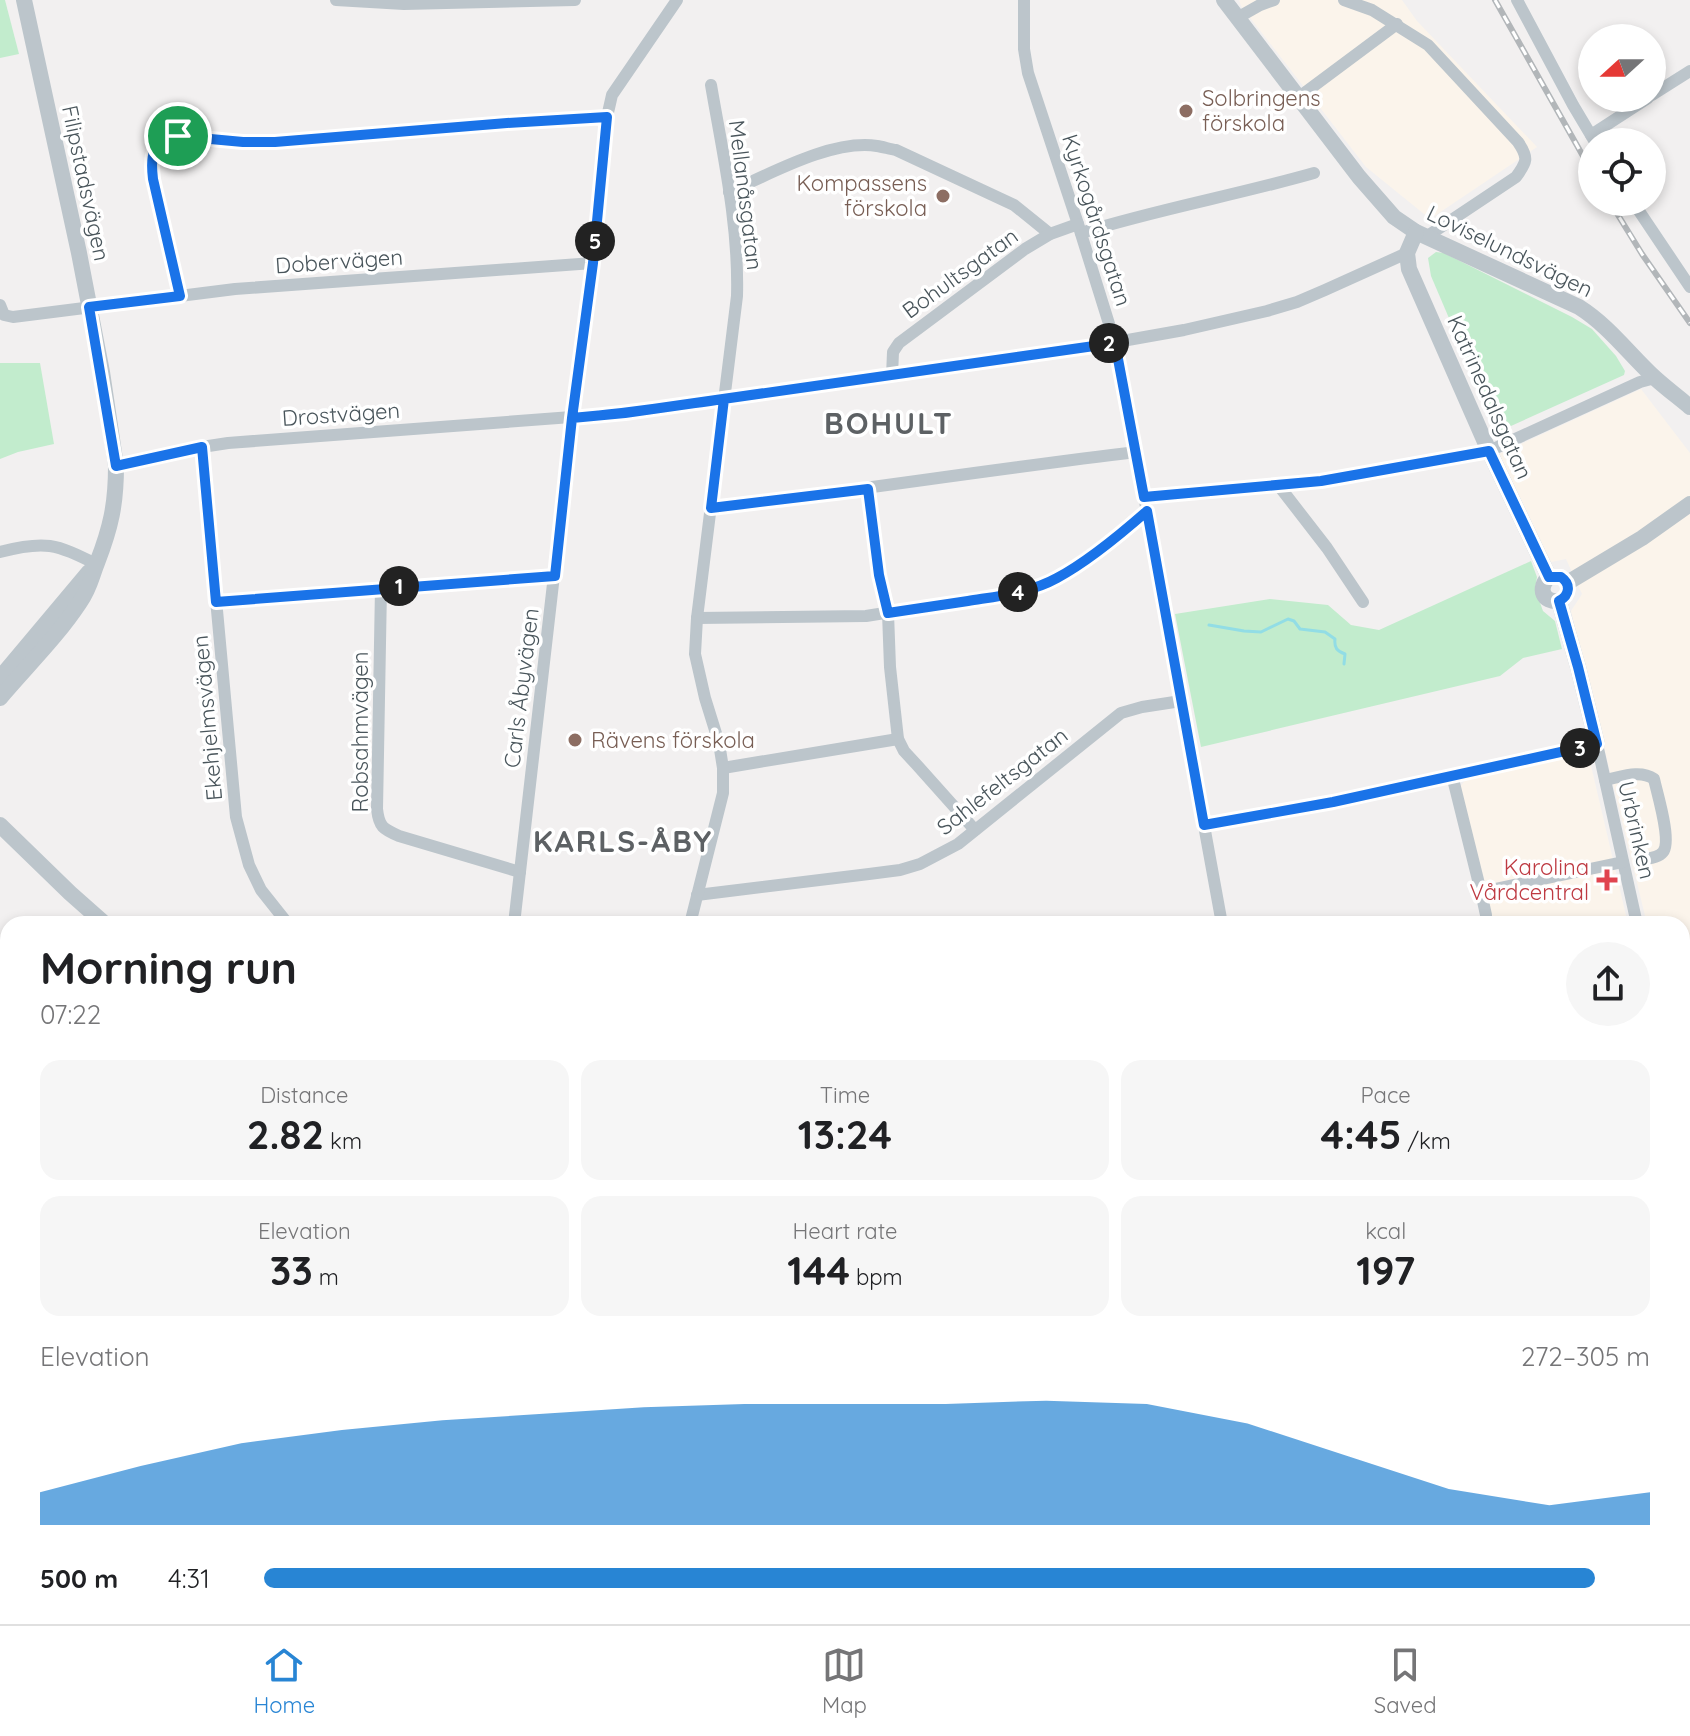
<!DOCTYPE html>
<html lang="en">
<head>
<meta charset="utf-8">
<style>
  body { margin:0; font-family:Quicksand,sans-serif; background:#f6f6f6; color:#202124; height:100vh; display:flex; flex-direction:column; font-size:30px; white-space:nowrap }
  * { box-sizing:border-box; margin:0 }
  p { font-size:26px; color:#757577 }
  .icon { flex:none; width:44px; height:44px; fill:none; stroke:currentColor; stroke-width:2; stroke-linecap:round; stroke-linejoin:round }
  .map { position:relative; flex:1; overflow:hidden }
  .details { position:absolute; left:0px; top:916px; width:1690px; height:708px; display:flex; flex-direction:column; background:#fff; border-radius:24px 24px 0 0; box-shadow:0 4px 12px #0003 }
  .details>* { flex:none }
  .needle { width:52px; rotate:249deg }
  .tools { position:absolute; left:1578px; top:24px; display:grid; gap:16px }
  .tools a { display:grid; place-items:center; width:88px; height:88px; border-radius:50%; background:#fff; box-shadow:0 4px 12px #0003; font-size:40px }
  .pin { position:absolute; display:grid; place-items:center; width:68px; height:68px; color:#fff; margin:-34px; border:4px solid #fff; border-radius:50%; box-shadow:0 2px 8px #0007 }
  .km { position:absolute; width:40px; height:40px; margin:-20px; border-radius:50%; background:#222; color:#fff; font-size:22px; line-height:40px; text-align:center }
  .round { display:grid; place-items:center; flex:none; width:84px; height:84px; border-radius:42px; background:#f6f6f6 }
  .head { display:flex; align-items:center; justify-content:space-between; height:136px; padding:0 40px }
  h1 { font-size:44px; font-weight:700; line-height:60px }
  .stats { display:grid; grid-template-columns:repeat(3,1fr); gap:12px; height:136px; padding:8px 40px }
  .stats div { display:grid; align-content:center; border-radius:20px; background:#f6f6f6; text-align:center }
  .stats b { font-size:40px; font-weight:700 }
  .stats small { font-size:22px; font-weight:400 }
  .stats p { font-size:22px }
  .chart { height:224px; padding:16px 40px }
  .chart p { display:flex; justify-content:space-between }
  .chart svg { width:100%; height:144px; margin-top:8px; fill:#2885d4; opacity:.7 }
  ul { padding:0 40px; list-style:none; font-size:26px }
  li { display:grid; grid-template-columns:128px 96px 1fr; align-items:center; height:60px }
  li i { height:20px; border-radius:10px; background:#2885d4 }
  .dock { display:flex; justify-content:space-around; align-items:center; height:112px; border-top:2px solid #e0e0e0; background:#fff; font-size:22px; color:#757577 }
  .dock a { display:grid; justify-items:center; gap:4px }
  .dock .active { color:#2885d4 }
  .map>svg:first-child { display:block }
  .commercial { fill:#fbf4eb }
  .green { fill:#c2eccd }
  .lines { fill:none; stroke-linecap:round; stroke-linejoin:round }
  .stream { stroke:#92dde5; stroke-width:3 }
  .minor { stroke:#bcc5cb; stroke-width:12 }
  .tertiary { stroke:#bcc5cb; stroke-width:16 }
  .rail-casing { stroke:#b2b6b9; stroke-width:6 }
  .rail { stroke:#fff; stroke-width:3; stroke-dasharray:9; stroke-linecap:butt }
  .route-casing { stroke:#fff; stroke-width:16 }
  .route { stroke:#1a73e8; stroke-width:10 }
  .education-dot { fill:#8d6e63; stroke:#fff; stroke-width:3 }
  .health-dot { fill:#e0444e; stroke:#fff; stroke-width:3 }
  .labels { text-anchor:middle; stroke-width:7; stroke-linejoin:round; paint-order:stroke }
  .education-label { font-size:22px; fill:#785e54; stroke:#fff; text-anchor:start }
  .street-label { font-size:22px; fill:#49555b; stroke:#fff }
  .health-label { font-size:22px; fill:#be3a42; stroke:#fff; text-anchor:end }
  .district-label { font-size:30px; font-weight:bold; letter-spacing:2px; fill:#5d6164; stroke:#fff }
</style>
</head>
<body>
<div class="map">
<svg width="1690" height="1624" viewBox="0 0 1690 1624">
  <rect width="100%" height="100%" fill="#f2f0f0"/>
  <g class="commercial">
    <polygon points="1239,0 1402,0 1417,21 1537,147 1433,217 1424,214 1366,167 1241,6"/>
    <polygon points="1641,389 1690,453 1690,939 1682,941 1682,924 1647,924 1571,611 1582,594 1566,559 1551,562 1499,454"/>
    <polygon points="1571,755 1589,757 1628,924 1493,924 1460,787 1467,778"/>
    <polygon points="1690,960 1690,1026 1682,1026 1682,961"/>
  </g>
  <g class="green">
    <polygon points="0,0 5,0 19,54 0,58"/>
    <polygon points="1436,252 1444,253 1572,317 1592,329 1616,356 1625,371 1624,375 1502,430 1495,426 1431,276 1428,258"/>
    <polygon points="0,363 40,363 54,444 18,452 0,459"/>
    <polygon points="1531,561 1537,577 1535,589 1543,611 1555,621 1562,649 1523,658 1500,676 1201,747 1175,614 1270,599 1328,605 1351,625 1379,630"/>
    <polygon points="1690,1068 1690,1528 1682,1541 1682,1069"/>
    <polygon points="0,1265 8,1265 8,1616 137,1616 121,1624 0,1624"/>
    <polygon points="176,1616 1679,1616 1679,1624 180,1624"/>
  </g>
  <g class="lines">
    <path class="stream" d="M1209 625 1244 631 1261 632 1288 619 1294 621 1300 629 1325 632 1335 639C1334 648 1337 651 1345 654L1344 664"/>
    <g class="minor">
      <polyline points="336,0 404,4 575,0"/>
      <polyline points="1024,0 1024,49 1028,73 1078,224 1115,343 1136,452 1222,924"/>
      <path d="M1344 0 1372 10 1428 45 1518 142C1529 158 1527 162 1516 177L1426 237"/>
      <polyline points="1517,0 1573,105 1595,142"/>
      <polyline points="1237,18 1260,5 1274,0"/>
      <polyline points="1652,95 1690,71"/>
      <polyline points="1299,97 1397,24"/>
      <polyline points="1591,135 1648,98"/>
      <path d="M729 192C770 174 832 139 877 146 883 147 890 149 896 150L1014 205 1050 234"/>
      <polyline points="1633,202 1690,287"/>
      <path d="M1081 233C1158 209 1237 195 1314 173"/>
      <path d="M180 296 153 179C152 173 150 165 151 159 155 125 201 138 223 141 240 143 257 142 275 142L507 123 607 117"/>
      <polyline points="0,305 4,315 13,317 235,289 593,263"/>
      <polyline points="892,376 893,352 899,343 1025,249 1050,234 1078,224"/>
      <polyline points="202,447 236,817 249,865 261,890 288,924"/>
      <polyline points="116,466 202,447 228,443 625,413 1066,351 1184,330 1267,311 1297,302 1325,290 1407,253"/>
      <polyline points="1279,486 1327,548 1363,602"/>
      <polyline points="868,489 879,575 888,613 890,667 898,739 904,751 916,764 975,830"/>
      <polyline points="1144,497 1321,481 1489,451 1640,382 1655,378"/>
      <path d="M711 508C853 491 994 469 1136 452"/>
      <path d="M0 552C45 540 56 544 96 564"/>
      <path d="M381 588 377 809C379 827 383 829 399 836L520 872"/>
      <polyline points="216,602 555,576"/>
      <polyline points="697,618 866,616 1023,591 1058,578 1125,530 1147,511"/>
      <polyline points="723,768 898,739"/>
      <polyline points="1452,775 1481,892 1486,915 1486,924"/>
      <path d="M1605 780C1621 777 1640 769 1654 779 1657 793 1672 841 1663 852 1659 857 1651 858 1645 859"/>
      <polyline points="1204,825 1333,802 1597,744 1637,924"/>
      <polyline points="1481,892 1623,862"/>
      <polyline points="697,895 869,874 900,870 920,864 958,844 1121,713 1142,707 1181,701"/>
      <polyline points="514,924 572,418 593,263 607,117 612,95 677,0"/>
      <path d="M690 924 723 793V768L719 743 705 698 695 654 697 618 737 296C739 225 723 155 711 85"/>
      <polyline points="1682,1035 1690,1036"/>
      <polyline points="0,1165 8,1149"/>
    </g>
    <g class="tertiary">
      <path d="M1224 0 1359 177 1394 217 1416 232 1579 307C1609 326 1629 354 1655 378 1666 388 1678 397 1690 407"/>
      <polyline points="1416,232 1407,253 1409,269 1489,451 1549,577"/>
      <path d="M1549 577C1537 588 1543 603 1559 601"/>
      <polyline points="1567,583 1642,538 1690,504"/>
      <polyline points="1559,601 1578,667 1597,744"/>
      <polyline points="0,678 89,572"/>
      <path d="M0 698C27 666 57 637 80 602 90 588 91 578 97 563 111 527 116 504 116 466L102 372 79 253 24 0"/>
      <polyline points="0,825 70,893 105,924"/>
      <polyline points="1682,951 1690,949"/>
    </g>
    <defs>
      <g id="rail">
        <polyline points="1495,0 1592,172"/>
        <polyline points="1610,202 1642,254 1690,323"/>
      </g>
    </defs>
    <use href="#rail" class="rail-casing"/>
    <use href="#rail" class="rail"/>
  </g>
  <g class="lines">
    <defs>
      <path id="route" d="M178 136C152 142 150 154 153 179L180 296 89 307 116 466 202 447 216 602 555 576 572 418 625 413 1115 343 1144 497 1321 481 1489 451 1549 577H1561C1571 584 1570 595 1559 601L1578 667 1597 744 1333 802 1204 825 1147 511C1122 533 1087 562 1057 578 1030 593 998 596 968 601 941 605 914 609 888 613L879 575 868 489 711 508 724 399C673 406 623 414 572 418L593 263 607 117 507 123 275 142H243L178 136"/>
    </defs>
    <use href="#route" class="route-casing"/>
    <use href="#route" class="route"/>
  </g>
  <g class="education-dot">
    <circle cx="1186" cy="111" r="8"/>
    <circle cx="943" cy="196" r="8"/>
    <circle cx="575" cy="740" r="8"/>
  </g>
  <path class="health-dot" d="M1603 868h8v8h8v8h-8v8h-8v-8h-8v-8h8z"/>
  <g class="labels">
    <g class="education-label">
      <text x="1202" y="106">Solbringens<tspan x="1202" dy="25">förskola</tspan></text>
      <text x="927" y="191" text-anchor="end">Kompassens<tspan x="927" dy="25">förskola</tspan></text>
      <text x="591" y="748">Rävens förskola</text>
    </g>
    <g class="street-label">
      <text transform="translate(86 183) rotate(78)" y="8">Filipstadsvägen</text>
      <text transform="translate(746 195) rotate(83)" y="8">Mellanåsgatan</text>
      <text transform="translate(1097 220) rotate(72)" y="8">Kyrkogårdsgatan</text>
      <text transform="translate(1510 251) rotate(26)" y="8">Loviselundsvägen</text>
      <text transform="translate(339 261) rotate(-4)" y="8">Dobervägen</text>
      <text transform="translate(960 273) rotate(-36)" y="8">Bohultsgatan</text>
      <text transform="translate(1490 397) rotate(66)" y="8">Katrinedalsgatan</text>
      <text transform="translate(341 414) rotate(-4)" y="8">Drostvägen</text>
      <text transform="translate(521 688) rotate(-83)" y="8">Carls Åbyvägen</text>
      <text transform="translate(207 718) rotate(-95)" y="8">Ekehjelmsvägen</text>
      <text transform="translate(360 732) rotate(-90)" y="8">Robsahmvägen</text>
      <text transform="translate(1002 781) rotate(-38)" y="8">Sahlefeltsgatan</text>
      <text transform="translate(1637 830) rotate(77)" y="8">Urbrinken</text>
    </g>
    <g class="health-label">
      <text x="1589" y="875">Karolina<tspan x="1589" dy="25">Vårdcentral</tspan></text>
    </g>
    <g class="district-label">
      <text x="889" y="434">BOHULT</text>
      <text x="623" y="852">KARLS-ÅBY</text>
    </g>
  </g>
</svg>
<div class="tools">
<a><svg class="needle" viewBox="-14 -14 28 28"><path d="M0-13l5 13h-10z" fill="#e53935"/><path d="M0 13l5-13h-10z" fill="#757577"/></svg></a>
<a><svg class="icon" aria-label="locate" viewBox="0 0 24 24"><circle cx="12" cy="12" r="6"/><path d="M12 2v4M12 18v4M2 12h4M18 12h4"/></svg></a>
</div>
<div class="pin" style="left:178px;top:136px;background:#1e9e55"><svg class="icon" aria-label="arrive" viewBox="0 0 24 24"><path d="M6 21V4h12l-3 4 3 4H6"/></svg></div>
<b class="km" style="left:399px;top:586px">1</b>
<b class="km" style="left:1109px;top:343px">2</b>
<b class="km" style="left:1580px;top:748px">3</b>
<b class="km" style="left:1018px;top:592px">4</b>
<b class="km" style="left:595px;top:241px">5</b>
<section class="details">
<div class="head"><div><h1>Morning run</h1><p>07:22</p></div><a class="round"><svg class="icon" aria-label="share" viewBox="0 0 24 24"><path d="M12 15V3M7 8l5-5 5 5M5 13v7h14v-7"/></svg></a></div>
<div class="stats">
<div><p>Distance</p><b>2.82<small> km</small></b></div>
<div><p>Time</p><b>13:24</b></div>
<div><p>Pace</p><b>4:45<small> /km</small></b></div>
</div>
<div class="stats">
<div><p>Elevation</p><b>33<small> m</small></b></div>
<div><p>Heart rate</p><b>144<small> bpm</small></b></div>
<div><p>kcal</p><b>197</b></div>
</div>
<div class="chart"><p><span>Elevation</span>272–305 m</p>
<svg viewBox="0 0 160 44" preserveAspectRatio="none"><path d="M0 44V34L10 26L20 19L30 15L40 12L50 10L60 8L70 7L80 7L90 7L100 6L110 7L120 13L130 23L140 33L150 38L160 34V44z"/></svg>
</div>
<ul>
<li><b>500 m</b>4:31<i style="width:96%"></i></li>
</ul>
</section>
</div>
<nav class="dock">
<a class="active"><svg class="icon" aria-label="home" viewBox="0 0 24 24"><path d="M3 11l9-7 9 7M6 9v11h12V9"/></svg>Home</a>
<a><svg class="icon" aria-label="map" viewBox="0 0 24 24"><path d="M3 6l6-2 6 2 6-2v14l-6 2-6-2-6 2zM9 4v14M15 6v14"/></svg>Map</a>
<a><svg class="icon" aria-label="saved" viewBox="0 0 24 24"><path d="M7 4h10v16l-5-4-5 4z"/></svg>Saved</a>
</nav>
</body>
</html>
